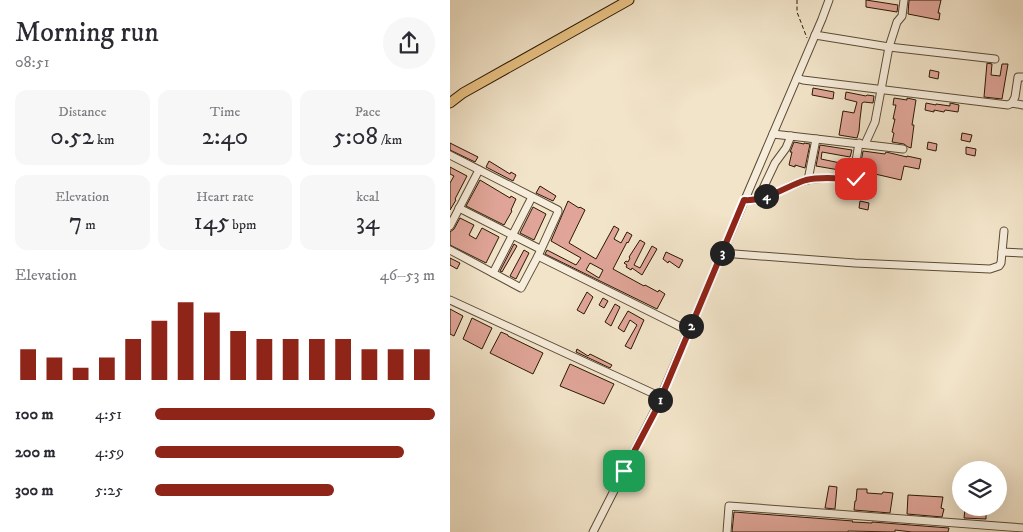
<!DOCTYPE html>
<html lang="en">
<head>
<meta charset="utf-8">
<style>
  body { margin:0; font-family:"IM FELL DW Pica",serif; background:#f7f7f7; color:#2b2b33; height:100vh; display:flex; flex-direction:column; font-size:19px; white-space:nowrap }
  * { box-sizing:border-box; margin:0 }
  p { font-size:16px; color:#7c7c81 }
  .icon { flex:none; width:28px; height:28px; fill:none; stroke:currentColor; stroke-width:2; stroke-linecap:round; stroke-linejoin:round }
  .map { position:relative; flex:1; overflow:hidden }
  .panel { display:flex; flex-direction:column; background:#fff; width:450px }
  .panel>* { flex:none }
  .buttons { position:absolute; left:502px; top:461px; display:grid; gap:10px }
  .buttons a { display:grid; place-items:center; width:55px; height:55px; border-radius:50%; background:#fff; box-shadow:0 5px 20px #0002; font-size:25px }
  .pin { position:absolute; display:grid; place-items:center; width:42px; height:42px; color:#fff; margin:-21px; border-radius:10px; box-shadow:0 2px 8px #0006 }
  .km { position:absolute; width:25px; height:25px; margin:-12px; border-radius:50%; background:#222; color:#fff; font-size:14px; line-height:25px; text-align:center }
  .round { display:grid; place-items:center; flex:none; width:52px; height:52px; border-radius:26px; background:#f7f7f7 }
  .head { display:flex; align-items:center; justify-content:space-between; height:85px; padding:0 15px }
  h1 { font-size:28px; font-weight:600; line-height:38px }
  .figures { display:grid; grid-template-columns:repeat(3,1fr); gap:8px; height:85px; padding:5px 15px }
  .figures div { display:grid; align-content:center; border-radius:12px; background:#f7f7f7; text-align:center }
  .figures b { font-size:25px; font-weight:600 }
  .figures small { font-size:14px; font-weight:400 }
  .figures p { font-size:14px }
  .chart { height:140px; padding:10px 15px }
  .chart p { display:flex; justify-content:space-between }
  .chart svg { width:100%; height:90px; margin-top:5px; stroke:#8f2418; stroke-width:6 }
  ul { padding:0 15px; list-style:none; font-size:16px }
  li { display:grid; grid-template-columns:80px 60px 1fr; align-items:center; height:38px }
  li i { height:12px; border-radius:6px; background:#8f2418 }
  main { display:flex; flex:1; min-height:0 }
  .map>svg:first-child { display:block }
  .building { fill:#e0a598; stroke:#291803; fill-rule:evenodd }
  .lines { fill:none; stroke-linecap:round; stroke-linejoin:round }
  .minor-casing { stroke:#5b4b34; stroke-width:9 }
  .major-casing { stroke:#291803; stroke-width:11 }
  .path { stroke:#291803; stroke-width:1; stroke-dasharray:4 2.5; stroke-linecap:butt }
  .minor { stroke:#f7eddc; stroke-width:7 }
  .major { stroke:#e9c284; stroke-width:9 }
  .route-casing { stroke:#fff; stroke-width:10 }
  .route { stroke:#8f2418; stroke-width:6 }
</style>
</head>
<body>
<main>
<section class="panel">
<div class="head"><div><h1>Morning run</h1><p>08:51</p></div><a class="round"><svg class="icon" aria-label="share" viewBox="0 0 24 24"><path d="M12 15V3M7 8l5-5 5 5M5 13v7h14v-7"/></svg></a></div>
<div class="figures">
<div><p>Distance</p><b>0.52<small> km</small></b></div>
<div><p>Time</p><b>2:40</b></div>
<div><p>Pace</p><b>5:08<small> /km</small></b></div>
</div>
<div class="figures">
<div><p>Elevation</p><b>7<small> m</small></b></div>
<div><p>Heart rate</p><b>145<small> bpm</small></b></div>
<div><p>kcal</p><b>34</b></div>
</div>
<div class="chart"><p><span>Elevation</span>46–53 m</p>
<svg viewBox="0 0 160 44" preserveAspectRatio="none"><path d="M5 44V29M15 44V33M25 44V38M35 44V33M45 44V24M55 44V15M65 44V6M75 44V11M85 44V20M95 44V24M105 44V24M115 44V24M125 44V24M135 44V29M145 44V29M155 44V29"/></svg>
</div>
<ul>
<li><b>100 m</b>4:51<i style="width:100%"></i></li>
<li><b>200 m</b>4:59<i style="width:89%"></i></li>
<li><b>300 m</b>5:25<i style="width:64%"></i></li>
</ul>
</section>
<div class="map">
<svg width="573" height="532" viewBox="0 0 573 532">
  <rect width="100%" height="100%" fill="#f2e4c9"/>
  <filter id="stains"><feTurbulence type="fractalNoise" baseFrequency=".004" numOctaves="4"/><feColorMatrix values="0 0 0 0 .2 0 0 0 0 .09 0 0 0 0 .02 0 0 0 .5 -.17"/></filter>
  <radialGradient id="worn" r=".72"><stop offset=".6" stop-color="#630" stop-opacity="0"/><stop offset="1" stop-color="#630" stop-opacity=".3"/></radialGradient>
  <g class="building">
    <polygon points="416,0 448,5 447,12 416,7"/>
    <polygon points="459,0 491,0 488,13 490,13 489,20 458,14"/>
    <polygon points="537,63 542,64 541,75 550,76 552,64 558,64 552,99 534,97"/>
    <polygon points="480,70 489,72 488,79 479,77"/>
    <polygon points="363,88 384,92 383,99 362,95"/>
    <polygon points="396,92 416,96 417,95 424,96 423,103 414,102 412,103 410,119 409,131 407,138 389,135 393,111 404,113 407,102 395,99"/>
    <polygon points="444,98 457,100 457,98 466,100 462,125 464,125 461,148 458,147 454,144 442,142 444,133 442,132 445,119 443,119 446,105 443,105"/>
    <polygon points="476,103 486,105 486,104 500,106 500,103 509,105 508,112 495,110 494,112 484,110 484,112 475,110"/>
    <polygon points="512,133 522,135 520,142 511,140"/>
    <polygon points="344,142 354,144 354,143 360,144 355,168 345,165 345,167 339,165 342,152 340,152"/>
    <polygon points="478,142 487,144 486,151 477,149"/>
    <polygon points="0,143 28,157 25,162 0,150"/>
    <polygon points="370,145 402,150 400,157 372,152 371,159 400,165 398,169 395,171 366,166"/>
    <polygon points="516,147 526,149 525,156 516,154"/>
    <polygon points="413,151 435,154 436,152 457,157 457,156 471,159 469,169 454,166 451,180 425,174 424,176 422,174 408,172 410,168"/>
    <polygon points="39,161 60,174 61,172 66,175 63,181 36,167"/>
    <polygon points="0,167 17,176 5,199 6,200 0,210 0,183 4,176 0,174"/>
    <polygon points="30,180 60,198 61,196 66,199 61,210 62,211 54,225 16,206"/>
    <polygon points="90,186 106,196 103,201 86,193"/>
    <path d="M118 201 129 208 130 207 135 210 119 243 146 259 164 226 169 229 164 239 171 243 177 232 182 235 178 243 177 242 163 269 194 286 195 285 208 292 209 290 215 294 207 309 95 254 97 250 126 265 131 258 101 241ZM140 263 153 270 149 278 136 270Z"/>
    <polygon points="410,201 419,203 418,210 409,208"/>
    <polygon points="83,207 96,214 84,240 70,233"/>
    <polygon points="10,218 24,225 19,235 26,239 32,228 49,237 36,263 0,245 0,232 4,229"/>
    <polygon points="190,240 195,243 184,265 190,268 202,246 207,249 192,275 182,268 181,270 176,267 177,265 174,263 176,261 178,262 180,258 179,257"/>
    <polygon points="64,244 67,246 52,272 50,271"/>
    <polygon points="74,250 79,253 66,279 60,276"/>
    <polygon points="216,252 233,260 229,268 219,261 218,263 213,259"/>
    <polygon points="0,258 10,263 7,269 0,265"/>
    <polygon points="137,292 143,297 134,314 127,310"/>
    <polygon points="153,298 158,301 154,308 149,305"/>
    <polygon points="165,304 170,307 161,326 155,322"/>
    <polygon points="0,309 13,316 4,336 0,334"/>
    <polygon points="178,311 194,320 181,349 175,346 187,325 180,320 174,332 168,328"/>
    <polygon points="22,318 42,328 32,349 13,339"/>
    <polygon points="51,332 58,335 58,336 93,353 83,374 40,353"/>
    <polygon points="127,349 138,356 140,354 162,365 160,368 126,352"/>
    <polygon points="120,364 164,384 154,404 110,386"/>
    <polygon points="379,486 387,487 385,509 375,508"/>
    <polygon points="407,489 417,489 417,493 432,494 433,492 443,493 440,513 404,510 405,501 406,501"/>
    <polygon points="458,495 493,497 491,508 494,509 492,517 457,514"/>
    <polygon points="515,509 536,510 536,519 514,518"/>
    <polygon points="284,512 403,521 402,522 422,523 422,522 499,528 498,532 462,532 445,530 445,532 398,531 398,532 282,532"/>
  </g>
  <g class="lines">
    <defs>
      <g id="minor">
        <polyline points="365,35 439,47 545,59"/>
        <polyline points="347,78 353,80 558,105 562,103 565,97 568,77 573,77"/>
        <polyline points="562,103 573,105"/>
        <polyline points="323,134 453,149"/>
        <polyline points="415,144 425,122 439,47 447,22 452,16 454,0"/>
        <polyline points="0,155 108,210 108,212 88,256 71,288 0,250"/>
        <polyline points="394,178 402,173 405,167 409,143"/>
        <polyline points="358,180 366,139"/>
        <polyline points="308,199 325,163 336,148 341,136"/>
        <path d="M294 200C317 202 336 185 357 180 377 175 400 181 420 179"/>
        <polyline points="9,208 90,249"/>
        <polyline points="0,226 29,170"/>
        <polyline points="552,252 573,253"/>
        <polyline points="272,253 405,263 540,269 549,266 551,263 554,231"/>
        <polyline points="88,256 239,331"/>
        <polyline points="43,273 82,197"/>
        <polyline points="0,300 211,397"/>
        <polyline points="143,532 205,410 372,19 379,0"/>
        <polyline points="277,532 279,506 573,528"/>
      </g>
      <polyline id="major" points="0,103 13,93 179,0"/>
    </defs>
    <use href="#minor" class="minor-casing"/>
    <use href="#major" class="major-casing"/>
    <polyline class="path" points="347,0 347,12 357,38"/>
    <use href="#minor" class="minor"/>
    <use href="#major" class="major"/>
  </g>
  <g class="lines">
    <defs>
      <path id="route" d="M174 471 206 410 294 200C316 202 336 186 356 180 372 176 390 179 406 179"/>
    </defs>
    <use href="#route" class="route-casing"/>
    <use href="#route" class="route"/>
  </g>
  <rect width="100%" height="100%" filter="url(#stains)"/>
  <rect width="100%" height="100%" fill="url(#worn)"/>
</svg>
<div class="buttons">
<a><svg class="icon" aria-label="layers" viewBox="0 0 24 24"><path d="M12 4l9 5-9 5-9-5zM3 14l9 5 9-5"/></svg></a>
</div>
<div class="pin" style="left:174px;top:471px;background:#1e9e55"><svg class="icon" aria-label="arrive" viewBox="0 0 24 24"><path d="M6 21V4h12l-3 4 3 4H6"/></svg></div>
<div class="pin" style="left:406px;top:179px;background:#d93025"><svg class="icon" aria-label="check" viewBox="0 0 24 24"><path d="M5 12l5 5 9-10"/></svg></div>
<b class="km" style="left:210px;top:400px">1</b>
<b class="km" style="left:241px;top:326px">2</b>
<b class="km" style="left:272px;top:253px">3</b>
<b class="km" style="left:316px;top:196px">4</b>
</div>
</main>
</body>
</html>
